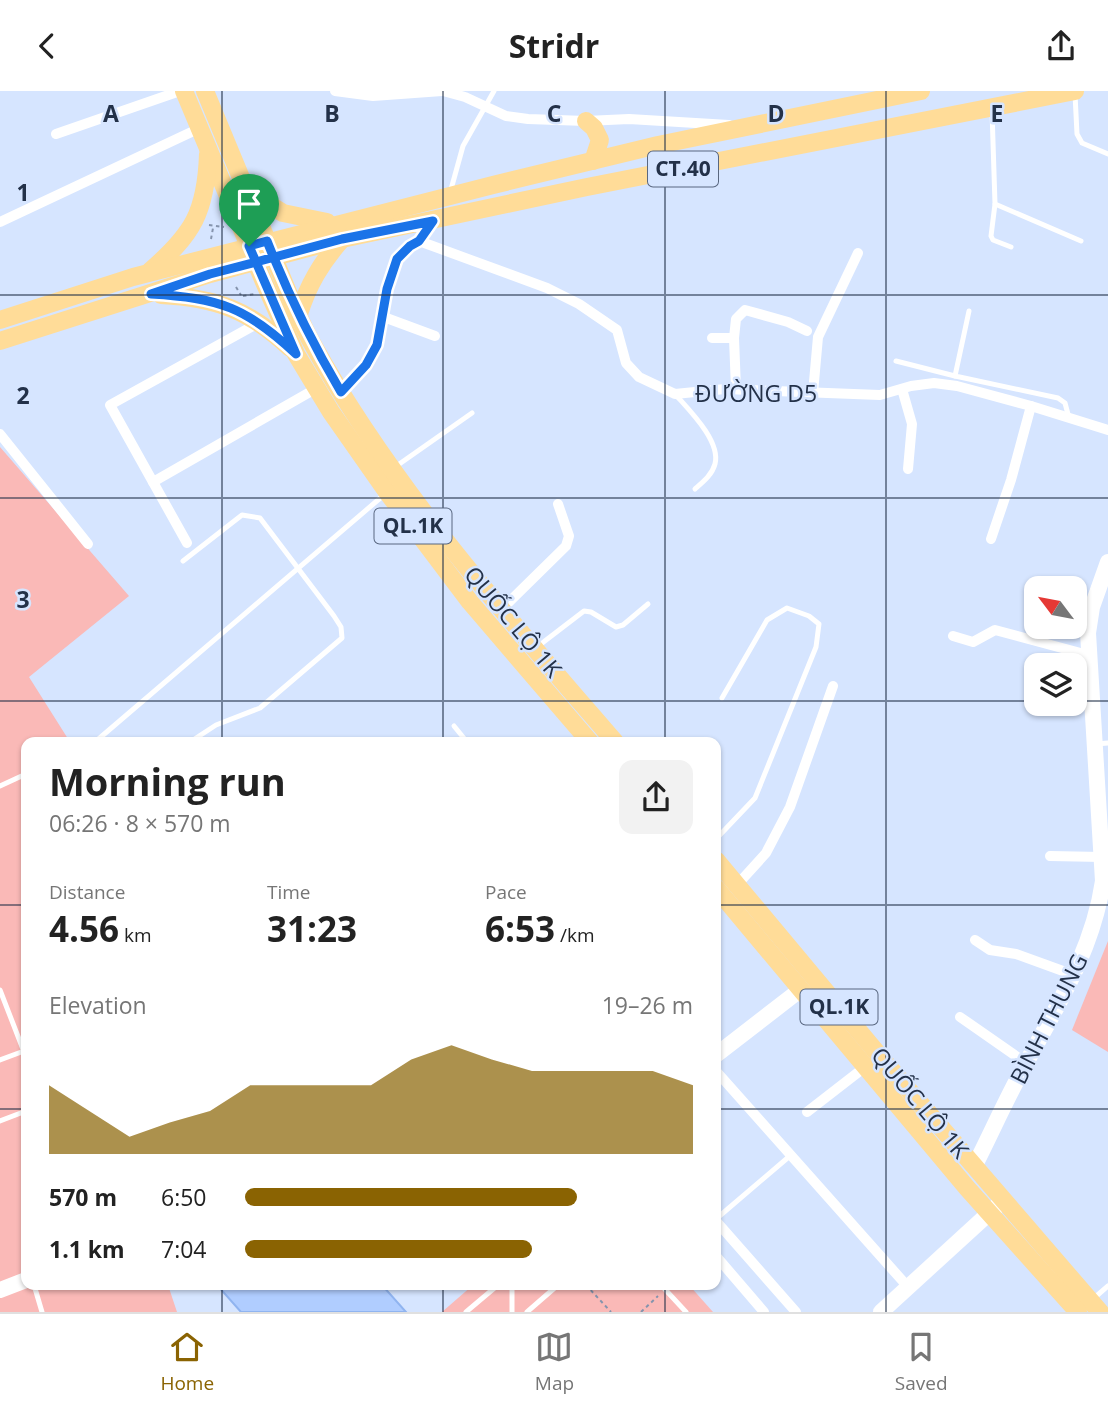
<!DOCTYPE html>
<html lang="en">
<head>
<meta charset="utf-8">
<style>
  body { margin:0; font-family:"Open Sans",sans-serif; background:#f2f2f2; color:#222; height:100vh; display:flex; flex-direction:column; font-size:26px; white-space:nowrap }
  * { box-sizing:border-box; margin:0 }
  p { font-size:23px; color:#767676 }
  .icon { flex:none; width:38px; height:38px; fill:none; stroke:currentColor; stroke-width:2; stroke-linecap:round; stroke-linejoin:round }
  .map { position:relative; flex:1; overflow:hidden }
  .panel { position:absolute; left:21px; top:646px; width:700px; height:553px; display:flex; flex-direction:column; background:#fff; border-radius:14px; box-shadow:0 2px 5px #0004 }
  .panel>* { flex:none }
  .needle { width:46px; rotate:302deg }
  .buttons { position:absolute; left:1024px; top:485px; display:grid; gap:14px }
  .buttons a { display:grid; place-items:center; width:63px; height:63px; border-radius:14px; background:#fff; box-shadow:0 2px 5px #0004; font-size:35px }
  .pin { position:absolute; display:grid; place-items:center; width:60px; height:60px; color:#fff; margin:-72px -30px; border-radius:50% 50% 50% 0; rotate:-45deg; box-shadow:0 0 7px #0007 }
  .pin .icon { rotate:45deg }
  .round { display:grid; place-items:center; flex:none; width:74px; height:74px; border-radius:14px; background:#f2f2f2 }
  .headline { display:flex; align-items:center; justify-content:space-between; height:119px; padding:0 28px }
  h1 { font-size:38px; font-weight:700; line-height:52px }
  .metrics { display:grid; grid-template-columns:repeat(3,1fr); gap:10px; height:119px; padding:7px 28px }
  .metrics div { display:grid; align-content:center }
  .metrics b { font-size:35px; font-weight:700 }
  .metrics small { font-size:19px; font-weight:400 }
  .metrics p { font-size:19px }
  .chart { height:196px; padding:14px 28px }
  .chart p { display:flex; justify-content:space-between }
  .chart svg { width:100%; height:126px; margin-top:7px; fill:#8a6302; opacity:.7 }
  ul { padding:0 28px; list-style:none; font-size:23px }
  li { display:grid; grid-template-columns:112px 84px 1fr; align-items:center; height:52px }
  li i { height:18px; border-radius:9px; background:#8a6302 }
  header { display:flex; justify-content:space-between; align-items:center; height:91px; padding:0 28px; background:#fff; font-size:32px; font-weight:700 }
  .tab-bar { display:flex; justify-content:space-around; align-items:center; height:98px; border-top:2px solid #e0e0e0; background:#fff; font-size:19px; color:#767676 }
  .tab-bar a { display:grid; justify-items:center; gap:4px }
  .tab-bar .selected { color:#8a6302 }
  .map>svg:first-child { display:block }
  .green { fill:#fab9b7 }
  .building { fill:#b0cdff; stroke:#90b4f0; stroke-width:2 }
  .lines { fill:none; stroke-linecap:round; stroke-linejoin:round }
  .path { stroke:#8594ad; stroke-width:2; stroke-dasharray:3.5 3.5; stroke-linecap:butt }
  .lane { stroke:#fff; stroke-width:5 }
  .street { stroke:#fff; stroke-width:10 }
  .secondary { stroke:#fff; stroke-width:16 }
  .primary { stroke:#ffdc98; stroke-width:18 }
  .route-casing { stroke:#fff; stroke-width:14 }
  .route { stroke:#1a73e8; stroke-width:9 }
  .grid { fill:none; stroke:#233149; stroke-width:2; stroke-opacity:0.55 }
  .labels { text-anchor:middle; stroke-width:5; stroke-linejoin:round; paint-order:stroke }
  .shield { fill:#d6e5ff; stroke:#596780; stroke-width:2 }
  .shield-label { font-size:21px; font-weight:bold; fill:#233149 }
  .street-label { font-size:23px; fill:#233149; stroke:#d6e5ff }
  .grid-label { font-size:23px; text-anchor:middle; font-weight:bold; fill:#233149; stroke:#d6e5ff; stroke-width:5; stroke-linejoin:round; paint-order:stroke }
</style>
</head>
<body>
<header><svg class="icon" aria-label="back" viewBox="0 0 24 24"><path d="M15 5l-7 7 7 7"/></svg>Stridr<svg class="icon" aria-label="share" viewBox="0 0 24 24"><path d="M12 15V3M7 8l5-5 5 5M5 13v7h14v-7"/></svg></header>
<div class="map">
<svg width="1108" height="1221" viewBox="0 0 1108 1221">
  <rect width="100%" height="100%" fill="#d6e5ff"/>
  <g class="green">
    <polygon points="0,356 129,505 29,586 70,651 26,651 26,1194 168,1194 177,1221 0,1221"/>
    <polygon points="1108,850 1108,961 1072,939"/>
    <polygon points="473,1194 689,1194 713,1221 442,1221"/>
  </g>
  <polygon class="building" points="217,1194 382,1194 406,1221 241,1221"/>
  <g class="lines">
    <g class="path">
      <polyline points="209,134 224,136"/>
      <polyline points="211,148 213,137"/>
      <polyline points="236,196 241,204"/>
      <polyline points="243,205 255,203"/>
      <polyline points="586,1194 611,1221"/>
      <polyline points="641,1221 658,1205"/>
    </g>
    <g class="lane">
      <polyline points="1075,3 1077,43 1082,52 1108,63"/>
      <polyline points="992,20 995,113 1081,150"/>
      <polyline points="450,102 463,55 494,0"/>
      <polyline points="995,113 991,145 993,149 1011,156"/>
      <polyline points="969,220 955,285 1058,307 1065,312 1069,327"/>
      <polyline points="896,270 955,285"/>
      <path d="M675 303C689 319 721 350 715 373 712 384 703 391 695 398"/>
      <polyline points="395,376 472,322"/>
      <polyline points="183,470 242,424 260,427 334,525 341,536 342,547 260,617 216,634 190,651"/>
      <polyline points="537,556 584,520 591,521 616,536 623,534 648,513"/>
      <polyline points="454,635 467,651"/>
      <polyline points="95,651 385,403"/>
      <polyline points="1096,653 1108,652"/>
      <polyline points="0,695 26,683"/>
      <polyline points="716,748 755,707 816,556 819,533 809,525 787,517 767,529 722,607"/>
      <polyline points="0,899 26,966"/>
      <polyline points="0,969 24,960"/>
      <polyline points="0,1030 26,1020"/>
      <polyline points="716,1128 791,1064"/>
      <polyline points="34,1194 42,1221"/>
      <polyline points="661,1194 686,1221"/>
      <polyline points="1093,1208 1108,1195"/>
      <polyline points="466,1221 498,1194"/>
      <polyline points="512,1221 512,1194"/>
      <polyline points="527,1221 558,1194"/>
    </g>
    <g class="street">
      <polyline points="335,0 373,5 442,0"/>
      <polyline points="443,0 465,6 506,25 528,28 586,30 629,28 729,34"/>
      <polyline points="56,43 180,0"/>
      <polyline points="0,131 200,37"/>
      <polyline points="381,225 435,245"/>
      <polyline points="712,247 734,247 736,298"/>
      <polyline points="734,247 736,228 745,219 788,231 807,240"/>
      <polyline points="902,298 912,333 908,378"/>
      <path d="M341 301C354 287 367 275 375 258 379 248 379 236 381 225 386 198 392 163 419 150L547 197 579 213 617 239 626 272 639 286 675 303 725 298 880 304 911 295 934 292 957 295 1031 315 1108 339"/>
      <polyline points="813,302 818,246 858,162"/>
      <polyline points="0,343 88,453"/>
      <polyline points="153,391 317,297"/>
      <polyline points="991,448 1011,389 1031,315"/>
      <polyline points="187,452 110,314 260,231"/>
      <polyline points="502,518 566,455 569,445 558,413"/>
      <polyline points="953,545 973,551 995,539 1088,564"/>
      <polyline points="1050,765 1102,766"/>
      <polyline points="737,794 766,762 790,716 833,595"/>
      <polyline points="975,849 990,859 1016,863 1074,884"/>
      <polyline points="960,926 1026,972"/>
      <polyline points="716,980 908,1196"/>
      <polyline points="807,1021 865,976"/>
      <polyline points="716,1130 796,1221"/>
      <polyline points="716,1165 764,1221"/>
    </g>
    <g class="secondary">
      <polyline points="716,964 800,899"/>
      <path d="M974 1076C991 1043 1006 1008 1024 976 1057 915 1093 859 1103 790L1088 542 1092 516 1108 471"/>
      <polyline points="0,1199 26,1189"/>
      <polyline points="881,1221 998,1114"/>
    </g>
    <g class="primary">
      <polyline points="184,0 264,191 296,263 331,321 387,401 470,511 590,651"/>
      <path d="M205 0C226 51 247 101 268 152 282 186 295 222 313 254 393 398 508 527 615 651"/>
      <polyline points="586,30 594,37 600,49 593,70"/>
      <polyline points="246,99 283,122 327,131"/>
      <path d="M150 180C193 143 206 121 208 63"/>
      <path d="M161 204C217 207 249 219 290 257"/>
      <path d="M299 223C308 194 321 172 342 148"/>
      <polyline points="0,229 133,186 493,94 658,54 921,0"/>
      <polyline points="0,250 210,183 342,148 587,96 1075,0"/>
      <polyline points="716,769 888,975 1100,1221"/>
      <polyline points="716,797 967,1097 1078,1221"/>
    </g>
  </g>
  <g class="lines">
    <defs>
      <path id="route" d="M249 155 256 171 210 183 151 203C219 207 246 216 296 263L256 171 342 148 433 130 419 150 410 155 397 168 387 198 377 254 366 274 341 301C312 252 288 203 267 150L249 155"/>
    </defs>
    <use href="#route" class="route-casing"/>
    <use href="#route" class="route"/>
  </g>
  <path class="grid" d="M222 0V651M443 0V651M665 0V651M886 0V1221M0 204H1108M0 407H1108M0 610H1036M1074 610H1108M0 814H26M716 814H1108M0 1018H26M716 1018H1108M222 1194V1221M443 1194V1221M665 1194V1221"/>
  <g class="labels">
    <g class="shield">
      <rect x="648" y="60.5" width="70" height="35" rx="5"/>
      <rect x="374.5" y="417.5" width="77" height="35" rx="5"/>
      <rect x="800.5" y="898.5" width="77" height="35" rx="5"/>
    </g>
    <g class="shield-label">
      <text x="683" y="85">CT.40</text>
      <text x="413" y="442">QL.1K</text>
      <text x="839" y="923">QL.1K</text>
    </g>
    <g class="street-label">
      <text x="756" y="311">ĐƯỜNG D5</text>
      <text transform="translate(513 531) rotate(50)" y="8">QUỐC LỘ 1K</text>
      <text transform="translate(1049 928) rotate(-63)" y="8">BÌNH THUNG</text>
      <text transform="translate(920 1012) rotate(50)" y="8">QUỐC LỘ 1K</text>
    </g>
  </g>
  <g class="grid-label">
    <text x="111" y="31">A</text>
    <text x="332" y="31">B</text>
    <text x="554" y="31">C</text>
    <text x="776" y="31">D</text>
    <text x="997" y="31">E</text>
    <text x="23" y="110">1</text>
    <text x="23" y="313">2</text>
    <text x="23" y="517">3</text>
  </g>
</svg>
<div class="buttons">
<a><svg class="needle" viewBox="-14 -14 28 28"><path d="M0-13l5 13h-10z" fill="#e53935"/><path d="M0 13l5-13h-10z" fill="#767676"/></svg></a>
<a><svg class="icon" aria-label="layers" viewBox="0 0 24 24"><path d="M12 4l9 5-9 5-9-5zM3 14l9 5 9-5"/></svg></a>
</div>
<div class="pin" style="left:249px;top:155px;background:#1e9e55"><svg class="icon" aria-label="arrive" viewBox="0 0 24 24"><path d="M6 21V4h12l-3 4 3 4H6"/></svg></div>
<section class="panel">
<div class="headline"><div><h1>Morning run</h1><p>06:26 · 8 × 570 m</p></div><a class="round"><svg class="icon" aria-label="share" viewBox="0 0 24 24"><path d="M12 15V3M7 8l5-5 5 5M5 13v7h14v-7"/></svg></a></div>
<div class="metrics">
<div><p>Distance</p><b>4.56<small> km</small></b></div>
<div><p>Time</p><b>31:23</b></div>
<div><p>Pace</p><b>6:53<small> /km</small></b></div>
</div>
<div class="chart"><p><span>Elevation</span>19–26 m</p>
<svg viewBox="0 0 160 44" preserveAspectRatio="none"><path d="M0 44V20L10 29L20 38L30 33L40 29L50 20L60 20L70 20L80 20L90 11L100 6L110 11L120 15L130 15L140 15L150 15L160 20V44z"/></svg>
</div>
<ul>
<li><b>570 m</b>6:50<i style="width:74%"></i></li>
<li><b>1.1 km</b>7:04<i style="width:64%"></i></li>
</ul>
</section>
</div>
<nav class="tab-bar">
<a class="selected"><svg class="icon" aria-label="home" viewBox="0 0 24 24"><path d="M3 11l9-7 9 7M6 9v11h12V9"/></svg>Home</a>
<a><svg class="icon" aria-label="map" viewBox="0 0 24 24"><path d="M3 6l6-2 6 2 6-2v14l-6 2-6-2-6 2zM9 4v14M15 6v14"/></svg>Map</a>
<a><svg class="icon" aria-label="saved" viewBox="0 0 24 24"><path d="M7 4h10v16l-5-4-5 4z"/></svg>Saved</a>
</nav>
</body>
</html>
